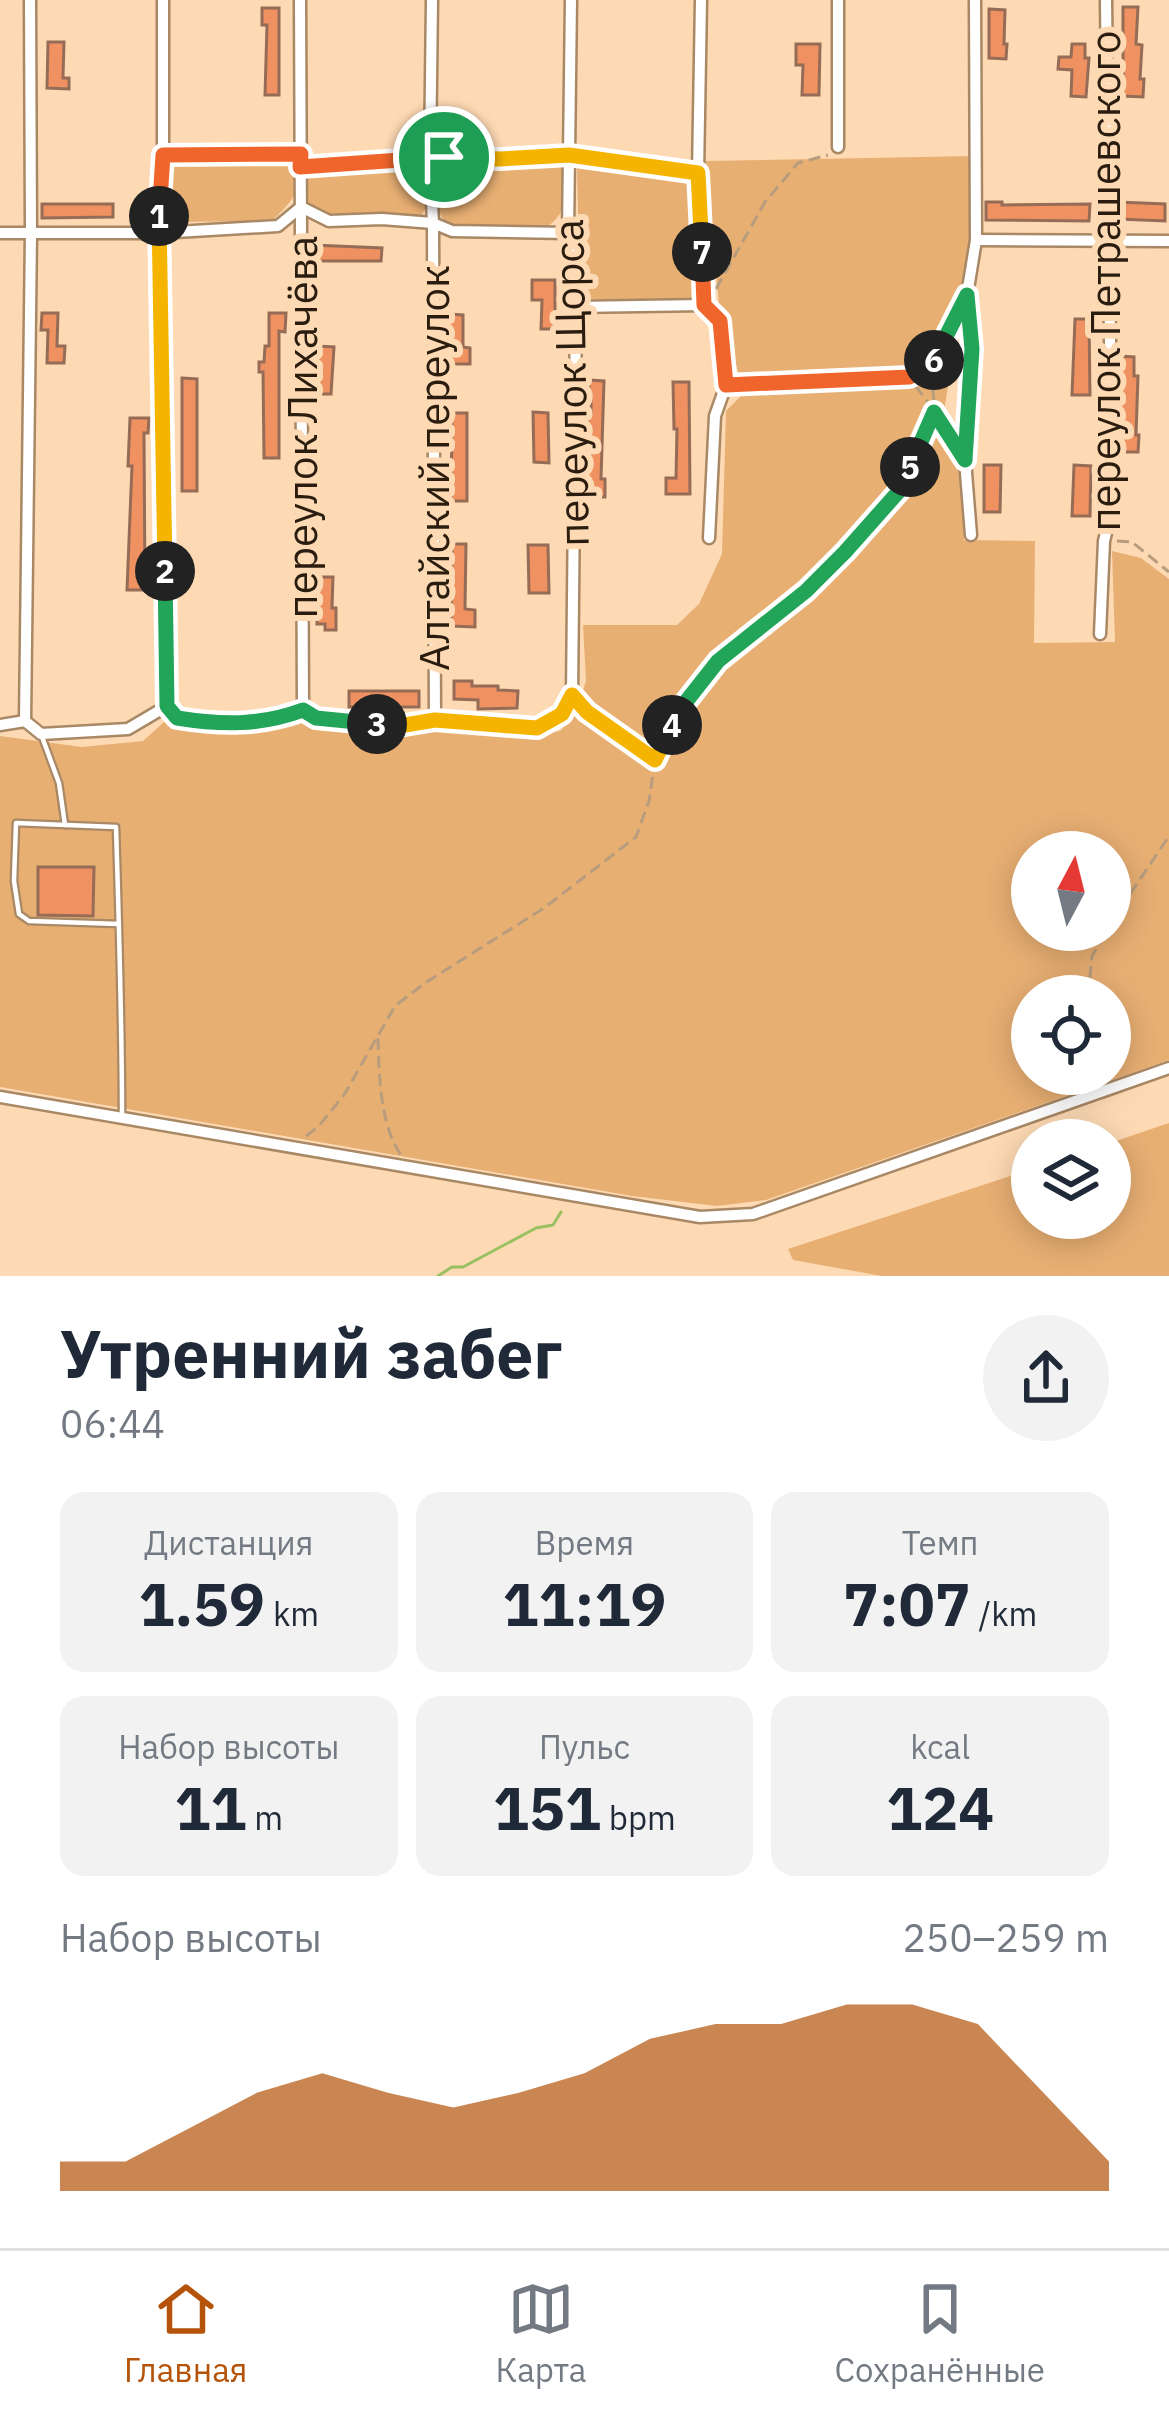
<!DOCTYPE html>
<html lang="ru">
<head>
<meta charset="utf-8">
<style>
  body { margin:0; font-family:"IBM Plex Sans",sans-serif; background:#f2f2f3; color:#1f2937; height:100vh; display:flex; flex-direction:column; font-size:45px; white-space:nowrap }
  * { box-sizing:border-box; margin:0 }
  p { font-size:39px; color:#747a83 }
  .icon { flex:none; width:66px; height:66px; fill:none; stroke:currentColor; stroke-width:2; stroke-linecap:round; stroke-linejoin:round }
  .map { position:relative; height:1276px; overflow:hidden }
  .sheet { display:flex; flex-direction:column; background:#fff; flex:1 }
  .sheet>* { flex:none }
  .needle { width:78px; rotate:7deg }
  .controls { position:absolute; left:1011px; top:831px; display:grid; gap:24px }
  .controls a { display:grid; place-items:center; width:120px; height:120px; border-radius:50%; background:#fff; box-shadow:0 6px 30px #0003; font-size:60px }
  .pin { position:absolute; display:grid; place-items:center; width:102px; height:102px; color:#fff; margin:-51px; border:6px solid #fff; border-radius:50%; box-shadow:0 3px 12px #0007 }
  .km { position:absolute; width:60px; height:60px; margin:-30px; border-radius:50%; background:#222; color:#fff; font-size:33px; line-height:60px; text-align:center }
  .round { display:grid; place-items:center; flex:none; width:126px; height:126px; border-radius:63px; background:#f2f2f3 }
  .headline { display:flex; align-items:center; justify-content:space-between; height:204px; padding:0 60px }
  h1 { font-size:66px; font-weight:700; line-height:90px }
  .stats { display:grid; grid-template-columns:repeat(3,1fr); gap:18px; height:204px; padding:12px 60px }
  .stats div { display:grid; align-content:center; border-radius:24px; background:#f2f2f3; text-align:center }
  .stats b { font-size:60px; font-weight:700 }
  .stats small { font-size:33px; font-weight:400 }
  .stats p { font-size:33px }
  .chart { height:336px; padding:24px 60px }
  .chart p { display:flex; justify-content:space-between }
  .chart svg { width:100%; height:216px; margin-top:12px; fill:#b45309; opacity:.7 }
  .tab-bar { display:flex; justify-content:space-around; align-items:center; height:168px; border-top:3px solid #e0e1e3; background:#fff; font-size:33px; color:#747a83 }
  .tab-bar a { display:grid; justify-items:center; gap:6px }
  .tab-bar .selected { color:#b45309 }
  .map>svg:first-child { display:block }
  .green { fill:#e8af73; fill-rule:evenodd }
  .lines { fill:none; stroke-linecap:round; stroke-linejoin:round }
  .stream { stroke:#99c061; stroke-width:3 }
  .building { fill:#ef9160; stroke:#966c56; stroke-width:3 }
  .service-casing { stroke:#a98865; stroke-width:9 }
  .minor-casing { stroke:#a98865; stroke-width:15 }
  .path { stroke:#b89c7e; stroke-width:3; stroke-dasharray:12 6; stroke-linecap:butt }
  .service { stroke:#fff; stroke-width:4.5 }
  .minor { stroke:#fff; stroke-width:10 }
  .split-1-casing { stroke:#fff; stroke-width:24 }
  .split-2-casing { stroke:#fff; stroke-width:24 }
  .split-3-casing { stroke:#fff; stroke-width:24 }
  .split-4-casing { stroke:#fff; stroke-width:24 }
  .split-5-casing { stroke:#fff; stroke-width:24 }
  .split-6-casing { stroke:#fff; stroke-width:24 }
  .split-7-casing { stroke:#fff; stroke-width:24 }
  .split-8-casing { stroke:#fff; stroke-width:24 }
  .split-1 { stroke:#f0652b; stroke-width:15 }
  .split-2 { stroke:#f5b400; stroke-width:15 }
  .split-3 { stroke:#22a559; stroke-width:15 }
  .split-4 { stroke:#f5b400; stroke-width:15 }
  .split-5 { stroke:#22a559; stroke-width:15 }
  .split-6 { stroke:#22a559; stroke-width:15 }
  .split-7 { stroke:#f0652b; stroke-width:15 }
  .split-8 { stroke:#f5b400; stroke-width:15 }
  .labels { text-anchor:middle; stroke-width:12; stroke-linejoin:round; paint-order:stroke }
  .street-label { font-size:42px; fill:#2a1d0f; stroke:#fedab4 }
</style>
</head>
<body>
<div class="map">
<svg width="1169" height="1276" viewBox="0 0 1169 1276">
  <rect width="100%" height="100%" fill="#fedab4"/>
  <g class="green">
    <path d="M973 156 971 246 945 405 947 443 963 475 964 540 1035 541 1034 643 1115 642 1112 551 1141 558 1169 579V1060L766 1200 717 1206 632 1196 0 1087V736L82 747 143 741 164 722 203 732H260L301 723 362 735H410L431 730 514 738 560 731 575 715 586 681 583 625H677L699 604 722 554 726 411 744 393 719 304 705 161ZM1032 852H1110V930H1032ZM1032 996H1110V1074H1032Z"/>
    <path d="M445 158H563C568 184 571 210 548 226H451C431 214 437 184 436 162Z"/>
    <path d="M169 159 293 160C299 195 297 196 272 221L167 222Z"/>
    <polygon points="419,164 424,170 427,206 421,216 332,216 309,205 305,195 305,177 318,170"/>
    <polygon points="577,165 690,179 698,300 580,299"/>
    <polygon points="1169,1123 1169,1276 882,1276 793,1260 788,1249 1032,1169 1032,1218 1110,1218 1110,1143"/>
  </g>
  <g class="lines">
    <polyline class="stream" points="438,1276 452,1267 463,1267 536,1228 553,1225 561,1212"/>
  </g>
  <g class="building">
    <polygon points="1123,7 1138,7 1136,44 1142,45 1140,79 1144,79 1143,97 1123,96"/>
    <polygon points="262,8 279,8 279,95 265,95 267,25 262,25"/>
    <polygon points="989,9 1005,10 1004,44 1007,44 1006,59 989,58"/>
    <polygon points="48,42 64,42 63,78 69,78 69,89 47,88"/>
    <polygon points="796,44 820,44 819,95 802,95 803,65 796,65"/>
    <polygon points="1072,44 1085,44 1085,58 1089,58 1086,97 1071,96 1072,70 1058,69 1059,57 1071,57"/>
    <polygon points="986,202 1002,202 1002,205 1090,204 1089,221 986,220"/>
    <polygon points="1118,202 1165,204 1165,221 1118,219"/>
    <polygon points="42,204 113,204 113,217 42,218"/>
    <polygon points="313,245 382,248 381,261 312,261"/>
    <polygon points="532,280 555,280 555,329 541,329 542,300 532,300"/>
    <polygon points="42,313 58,313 57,346 65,346 64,363 47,363 48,330 41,330"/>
    <polygon points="269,313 286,313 285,332 279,331 279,458 264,458 263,372 259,372 259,362 264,362 265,346 269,346"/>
    <polygon points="448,314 463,315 463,347 470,348 470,364 452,364 452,332 448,332"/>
    <polygon points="1075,319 1089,319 1090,395 1072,395"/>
    <polygon points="317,346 334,347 331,394 317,394"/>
    <polygon points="1120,356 1134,357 1134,376 1138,376 1136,435 1139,435 1138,452 1121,452"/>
    <polygon points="182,378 197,379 197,491 182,491"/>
    <polygon points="589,380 604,381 601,479 605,479 605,497 587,497 588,413 591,413 591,396 589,396"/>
    <polygon points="673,382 689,382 690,494 666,494 666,478 676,478 677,429 674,429"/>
    <polygon points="533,412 548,413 549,463 534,462"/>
    <polygon points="452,413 467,413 467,501 451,501"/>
    <polygon points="130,418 149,418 148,433 144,433 145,590 127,590 132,466 128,466"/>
    <polygon points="984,465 1001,465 1000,512 984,512"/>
    <polygon points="1074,465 1091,466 1090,516 1072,516"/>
    <polygon points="452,544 466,544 465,609 475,610 475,627 451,626"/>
    <polygon points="528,545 548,545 549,593 529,593"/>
    <polygon points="317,577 333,577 332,608 336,608 336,630 325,630 325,624 317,624"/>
    <polygon points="454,681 472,681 472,686 498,686 498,690 518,691 517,708 478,709 478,700 454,699"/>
    <rect x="349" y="691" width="70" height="16"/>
    <polygon points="38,867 94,867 93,916 38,915"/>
  </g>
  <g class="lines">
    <defs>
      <g id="service">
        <polyline points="41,734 59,783 65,825"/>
        <path d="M119 924 29 921 19 914 14 881 16 823 116 827C119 923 122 1019 122 1115"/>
      </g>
      <g id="minor">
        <polyline points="163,0 163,155 159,195 167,706"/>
        <polyline points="300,0 303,709"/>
        <polyline points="432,0 430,159 433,223 435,720"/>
        <polyline points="701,0 698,173 704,305 720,321 726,385 715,416 709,538"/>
        <polyline points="838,0 838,147"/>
        <polyline points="163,155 301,154"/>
        <polyline points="300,167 444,156 499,159 569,156 698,173"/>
        <polyline points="0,233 159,233 278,226 301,207 329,221 382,219 433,223 452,231 568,233"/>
        <polyline points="976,240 1169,241"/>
        <polyline points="576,307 704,305"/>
        <polyline points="971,535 965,460 972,349 967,295 976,240 975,0"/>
        <polyline points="1100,634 1104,541 1112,509 1106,0"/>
        <polyline points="25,721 31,233 30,0"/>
        <path d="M0 725 25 721 41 734 128 729 167 706 177 717C222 725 259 726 303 709L316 717 364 724 405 725 435 720 537 728 562 714 572 695 576 307 568 233 571 0"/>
        <polyline points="0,1097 700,1217 753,1214 1169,1068"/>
      </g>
    </defs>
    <use href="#service" class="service-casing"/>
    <use href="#minor" class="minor-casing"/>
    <g class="path">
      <polyline points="716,289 765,202 798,163 828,155"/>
      <polyline points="931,370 935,412 955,444"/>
      <polyline points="740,384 909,377 931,368 957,313"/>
      <polyline points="1117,541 1132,542 1169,572"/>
      <polyline points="580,704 587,712 654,759"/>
      <polyline points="1110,924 1169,836"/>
      <polyline points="1088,996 1092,956 1107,930"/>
      <path d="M378 1038C379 1074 380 1128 402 1156"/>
      <polyline points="306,1136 318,1127 344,1095 395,1006 425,983 544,908 636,837 649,801 655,760 681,708 718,661 806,591 900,490 935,412 909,377"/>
    </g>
    <use href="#service" class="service"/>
    <use href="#minor" class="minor"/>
  </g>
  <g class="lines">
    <defs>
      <polyline id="split-1" points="159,216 163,155 301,154 300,167 444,157"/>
      <polyline id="split-2" points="159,216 165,571"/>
      <path id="split-3" d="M165 571 167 706 177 718C221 725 260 726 303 710L316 718 377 724"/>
      <polyline id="split-4" points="377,724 405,725 435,720 537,728 562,714 572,695 587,712 655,760 672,725"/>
      <polyline id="split-5" points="672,725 681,708 718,661 806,591 845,552 900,490 910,467"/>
      <polyline id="split-6" points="910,467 934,412 965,460 972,349 967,295 934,360"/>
      <polyline id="split-7" points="702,252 704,305 720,321 726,385 909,377 931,368 934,360"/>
      <polyline id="split-8" points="444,157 500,159 569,155 698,173 702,252"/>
    </defs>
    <use href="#split-1" class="split-1-casing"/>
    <use href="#split-2" class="split-2-casing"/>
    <use href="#split-3" class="split-3-casing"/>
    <use href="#split-4" class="split-4-casing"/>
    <use href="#split-5" class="split-5-casing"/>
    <use href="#split-6" class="split-6-casing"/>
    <use href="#split-7" class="split-7-casing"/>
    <use href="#split-8" class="split-8-casing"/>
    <use href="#split-1" class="split-1"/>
    <use href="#split-2" class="split-2"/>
    <use href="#split-3" class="split-3"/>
    <use href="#split-4" class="split-4"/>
    <use href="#split-5" class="split-5"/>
    <use href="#split-6" class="split-6"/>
    <use href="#split-7" class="split-7"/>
    <use href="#split-8" class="split-8"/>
  </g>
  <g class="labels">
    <g class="street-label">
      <text transform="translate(1105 281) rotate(-90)" y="15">переулок Петрашевского</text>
      <text transform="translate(571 383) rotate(-91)" y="15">переулок Щорса</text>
      <text transform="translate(302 427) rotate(-90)" y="15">переулок Лихачёва</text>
      <text transform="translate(434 468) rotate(-90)" y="15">Алтайский переулок</text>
    </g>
  </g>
</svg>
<div class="controls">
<a><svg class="needle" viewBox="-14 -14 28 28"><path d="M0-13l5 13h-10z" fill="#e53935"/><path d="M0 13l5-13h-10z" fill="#747a83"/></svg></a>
<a><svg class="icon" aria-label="locate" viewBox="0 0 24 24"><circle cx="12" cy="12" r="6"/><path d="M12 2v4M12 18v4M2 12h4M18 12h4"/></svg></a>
<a><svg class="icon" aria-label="layers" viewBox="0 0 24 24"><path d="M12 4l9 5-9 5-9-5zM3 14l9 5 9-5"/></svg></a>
</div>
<div class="pin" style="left:444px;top:157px;background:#1e9e55"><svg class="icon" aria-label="arrive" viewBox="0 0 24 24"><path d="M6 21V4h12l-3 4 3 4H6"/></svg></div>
<b class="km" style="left:159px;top:216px">1</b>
<b class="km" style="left:165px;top:571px">2</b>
<b class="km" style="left:377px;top:724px">3</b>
<b class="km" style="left:672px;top:725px">4</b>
<b class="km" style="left:910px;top:467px">5</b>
<b class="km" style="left:934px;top:360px">6</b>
<b class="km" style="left:702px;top:252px">7</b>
</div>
<section class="sheet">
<div class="headline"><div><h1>Утренний забег</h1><p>06:44</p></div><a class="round"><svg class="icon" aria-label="share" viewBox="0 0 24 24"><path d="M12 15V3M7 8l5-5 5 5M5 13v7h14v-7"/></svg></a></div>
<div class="stats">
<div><p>Дистанция</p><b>1.59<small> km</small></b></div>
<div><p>Время</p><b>11:19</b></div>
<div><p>Темп</p><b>7:07<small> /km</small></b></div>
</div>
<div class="stats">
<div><p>Набор высоты</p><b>11<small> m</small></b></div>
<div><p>Пульс</p><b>151<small> bpm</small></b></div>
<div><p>kcal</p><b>124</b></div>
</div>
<div class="chart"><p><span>Набор высоты</span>250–259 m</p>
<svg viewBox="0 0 160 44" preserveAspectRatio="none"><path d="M0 44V38L10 38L20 31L30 24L40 20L50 24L60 27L70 24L80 20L90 13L100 10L110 10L120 6L130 6L140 10L150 24L160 38V44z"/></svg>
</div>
</section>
<nav class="tab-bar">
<a class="selected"><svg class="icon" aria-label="home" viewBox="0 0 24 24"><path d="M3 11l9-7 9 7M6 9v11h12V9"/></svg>Главная</a>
<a><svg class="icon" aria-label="map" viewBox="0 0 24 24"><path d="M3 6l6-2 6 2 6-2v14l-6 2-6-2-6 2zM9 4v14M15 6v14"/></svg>Карта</a>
<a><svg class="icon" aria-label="saved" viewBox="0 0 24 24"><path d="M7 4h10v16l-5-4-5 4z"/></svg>Сохранённые</a>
</nav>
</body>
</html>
